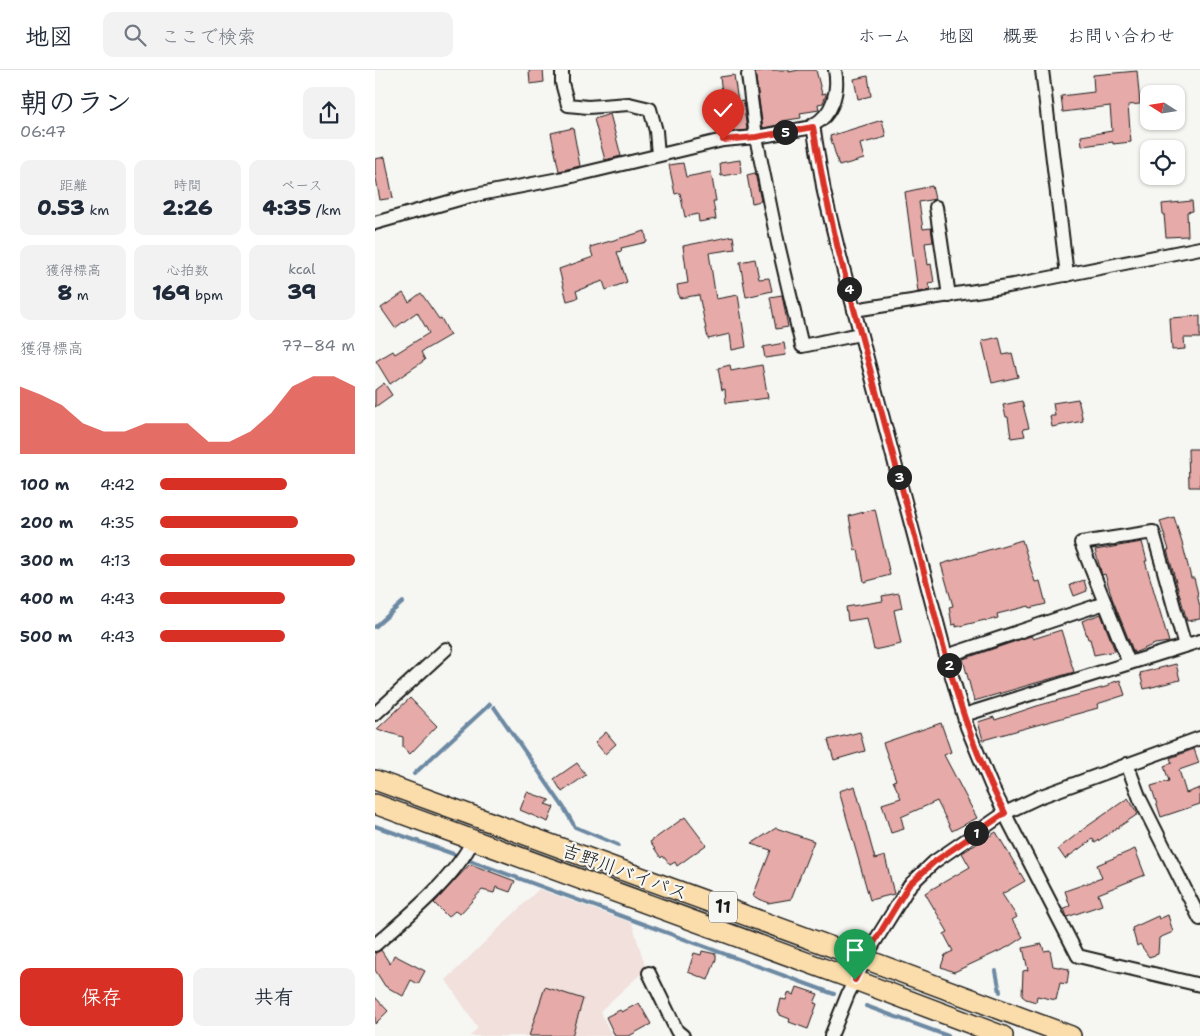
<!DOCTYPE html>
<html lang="ja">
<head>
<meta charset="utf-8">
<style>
  body { margin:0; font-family:"Shantell Sans","Klee One",sans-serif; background:#f2f2f3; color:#1f2937; height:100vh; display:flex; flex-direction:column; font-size:19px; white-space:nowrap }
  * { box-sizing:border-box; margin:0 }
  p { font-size:16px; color:#747a83 }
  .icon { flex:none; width:28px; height:28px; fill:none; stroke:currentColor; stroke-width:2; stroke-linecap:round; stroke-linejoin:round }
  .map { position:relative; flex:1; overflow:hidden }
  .drawer { display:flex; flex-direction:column; background:#fff; width:375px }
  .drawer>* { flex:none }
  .needle { width:32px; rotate:282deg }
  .buttons { position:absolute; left:765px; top:15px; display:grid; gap:10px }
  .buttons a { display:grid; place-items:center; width:45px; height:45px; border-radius:10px; background:#fff; box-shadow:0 1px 4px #0004; font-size:25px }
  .pin { position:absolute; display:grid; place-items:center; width:42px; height:42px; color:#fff; margin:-51px -21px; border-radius:50% 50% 50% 0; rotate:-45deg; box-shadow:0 0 5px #0007 }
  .pin .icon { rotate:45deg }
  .km { position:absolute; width:25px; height:25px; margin:-12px; border-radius:50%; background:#222; color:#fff; font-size:14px; line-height:25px; text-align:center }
  .round { display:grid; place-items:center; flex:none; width:52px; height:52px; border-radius:10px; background:#f2f2f3 }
  .headline { display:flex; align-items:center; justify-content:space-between; height:85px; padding:0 20px }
  h1 { font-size:28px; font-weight:800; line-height:38px }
  .figures { display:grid; grid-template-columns:repeat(3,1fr); gap:8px; height:85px; padding:5px 20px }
  .figures div { display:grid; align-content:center; border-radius:10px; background:#f2f2f3; text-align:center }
  .figures b { font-size:21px; font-weight:800 }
  .figures small { font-size:14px; font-weight:400 }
  .figures p { font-size:14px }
  .chart { height:140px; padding:10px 20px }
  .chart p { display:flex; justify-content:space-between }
  .chart svg { width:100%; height:90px; margin-top:5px; fill:#d93025; opacity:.7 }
  .primary-button { display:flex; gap:10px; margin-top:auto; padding:10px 20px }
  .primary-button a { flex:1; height:58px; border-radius:10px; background:#d93025; color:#fff; font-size:20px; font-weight:800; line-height:58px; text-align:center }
  .primary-button a+a { background:#f2f2f3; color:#1f2937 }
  ul { padding:0 20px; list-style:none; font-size:16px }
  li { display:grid; grid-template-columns:80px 60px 1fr; align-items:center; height:38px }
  li i { height:12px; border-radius:6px; background:#d93025 }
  header { display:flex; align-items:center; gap:30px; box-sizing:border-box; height:70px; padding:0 25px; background:#fff; border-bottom:1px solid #e0e1e3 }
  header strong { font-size:24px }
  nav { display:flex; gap:28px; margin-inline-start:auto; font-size:18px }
  .search { width:350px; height:45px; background:#f2f2f3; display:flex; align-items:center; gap:12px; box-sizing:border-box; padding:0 18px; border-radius:10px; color:#747a83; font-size:19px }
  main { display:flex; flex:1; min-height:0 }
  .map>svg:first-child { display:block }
  .built { fill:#f1e0dc }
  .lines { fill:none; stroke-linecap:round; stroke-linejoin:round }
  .stream { stroke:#6c89a3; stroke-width:4 }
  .building { fill:#e6aba8; stroke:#1c1c1c }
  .minor-casing { stroke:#1c1c1c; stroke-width:16 }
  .highway-casing { stroke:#1c1c1c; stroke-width:22 }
  .minor { stroke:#f6f6f2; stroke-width:12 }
  .highway { stroke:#fbddab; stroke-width:19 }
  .route-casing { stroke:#fff; stroke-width:10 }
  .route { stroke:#d93025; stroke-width:6 }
  .labels { text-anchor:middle; stroke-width:4.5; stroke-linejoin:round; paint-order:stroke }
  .shield { fill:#f6f6f2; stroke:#5d5d5c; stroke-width:1 }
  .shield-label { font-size:18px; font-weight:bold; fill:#1c1c1c }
  .street-label { font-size:19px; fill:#1c1c1c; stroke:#f6f6f2 }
</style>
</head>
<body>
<header>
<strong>地図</strong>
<div class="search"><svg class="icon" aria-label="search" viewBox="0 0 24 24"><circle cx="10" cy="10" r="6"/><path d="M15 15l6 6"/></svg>ここで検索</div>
<nav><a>ホーム</a><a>地図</a><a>概要</a><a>お問い合わせ</a></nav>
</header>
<main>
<section class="drawer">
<div class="headline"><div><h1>朝のラン</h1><p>06:47</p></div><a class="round"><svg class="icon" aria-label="share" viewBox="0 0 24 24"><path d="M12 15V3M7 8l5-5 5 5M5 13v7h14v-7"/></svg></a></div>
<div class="figures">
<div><p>距離</p><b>0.53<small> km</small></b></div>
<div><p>時間</p><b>2:26</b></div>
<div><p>ペース</p><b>4:35<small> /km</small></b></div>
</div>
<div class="figures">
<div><p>獲得標高</p><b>8<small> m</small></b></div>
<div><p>心拍数</p><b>169<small> bpm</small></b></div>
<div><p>kcal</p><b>39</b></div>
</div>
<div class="chart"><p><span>獲得標高</span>77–84 m</p>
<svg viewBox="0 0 160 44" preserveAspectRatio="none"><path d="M0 44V11L10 15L20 20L30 29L40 33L50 33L60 29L70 29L80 29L90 38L100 38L110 33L120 24L130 11L140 6L150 6L160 11V44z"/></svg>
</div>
<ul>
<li><b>100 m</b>4:42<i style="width:65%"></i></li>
<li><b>200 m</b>4:35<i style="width:71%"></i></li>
<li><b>300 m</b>4:13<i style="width:100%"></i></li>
<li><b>400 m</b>4:43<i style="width:64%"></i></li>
<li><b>500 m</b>4:43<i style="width:64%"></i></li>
</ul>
<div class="primary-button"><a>保存</a><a>共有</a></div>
</section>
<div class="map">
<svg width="825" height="966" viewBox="0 0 825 966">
  <rect width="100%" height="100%" fill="#f6f6f2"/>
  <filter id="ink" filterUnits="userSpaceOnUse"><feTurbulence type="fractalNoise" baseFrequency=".02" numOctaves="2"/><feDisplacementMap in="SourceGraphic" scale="10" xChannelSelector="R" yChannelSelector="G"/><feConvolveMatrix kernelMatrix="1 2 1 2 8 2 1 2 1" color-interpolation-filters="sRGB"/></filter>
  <g filter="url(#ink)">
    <polygon class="built" points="164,819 257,853 271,899 225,941 237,966 95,966 103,958 71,910"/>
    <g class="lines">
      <g class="stream">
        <polyline points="0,557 28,532"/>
        <polyline points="119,637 189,738 200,757 243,775"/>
        <polyline points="39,704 115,634"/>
        <polyline points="0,756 84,786"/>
        <polyline points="91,789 459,924"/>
        <polyline points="621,901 625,922"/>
        <polyline points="491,936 573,966"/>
      </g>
    </g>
    <g class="building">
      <polygon points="154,0 168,0 169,12 155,14"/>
      <polygon points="394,0 414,0 414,2 424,0 441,0 447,24 451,23 451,25 448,33 443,34 444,40 425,43 426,48 406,51 407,54 388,58 380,2"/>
      <polygon points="762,1 765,34 753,35 756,72 738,74 738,72 707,76 706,66 737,61 735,36 688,42 686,26 719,22 718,5"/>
      <polygon points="359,5 363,32 368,31 372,60 352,62 345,7"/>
      <polygon points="493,6 496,26 483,29 479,9"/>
      <polygon points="235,44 246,86 230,90 219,49"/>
      <polygon points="507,50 511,67 485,74 489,89 464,96 455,66"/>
      <polygon points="198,58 205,96 184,101 176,63"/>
      <polygon points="10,87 18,128 5,130 0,103 0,89"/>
      <polygon points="365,90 366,103 346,106 345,93"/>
      <polygon points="308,93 311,107 336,102 341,131 338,131 341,149 324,152 323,144 310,147 305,123 300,124 294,95"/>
      <polygon points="380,103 386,131 377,133 372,105"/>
      <polygon points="557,116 560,129 544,132 548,159 556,158 558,172 550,173 553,195 556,194 559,212 553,213 555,220 543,222 530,122"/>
      <polygon points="817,131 818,141 812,142 813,166 791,167 789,144 788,144 787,134"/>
      <polygon points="270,161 272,172 246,178 247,181 242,182 252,212 231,220 228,211 201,221 203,228 192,231 184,199 218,187 215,177"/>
      <polygon points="358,166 360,179 334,183 341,229 363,225 371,277 357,280 355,264 333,269 324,225 304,228 302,215 313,213 308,176"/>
      <polygon points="380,189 384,209 394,208 397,221 371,227 365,192"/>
      <polygon points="28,223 34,232 46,223 64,249 66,248 75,265 46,282 50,290 15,314 1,291 18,281 20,284 54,263 42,242 20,258 6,238"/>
      <polygon points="407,225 413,257 401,259 395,227"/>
      <polygon points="825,246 825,268 809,268 810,279 797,280 795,248"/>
      <polygon points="624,267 628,285 637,283 643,307 617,313 607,271"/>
      <polygon points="409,273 411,285 390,288 388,277"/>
      <polygon points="355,295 356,301 387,295 393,328 351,333 350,319 347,320 343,298"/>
      <polygon points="9,313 17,325 0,337 0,320"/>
      <polygon points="703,329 708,351 677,357 675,346 680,346 678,333"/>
      <polygon points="647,331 654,358 648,359 650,366 636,368 633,347 631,347 628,335"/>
      <polygon points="813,379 825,379 825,417 814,417"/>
      <polygon points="500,439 515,505 489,512 483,480 480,481 474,446"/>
      <polygon points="799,447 808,476 816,508 819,508 823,524 822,524 825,537 825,549 812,551 792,480 794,480 785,451"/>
      <polygon points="647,470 660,512 665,511 671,534 655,538 654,536 622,544 623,548 611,551 610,550 581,557 581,554 577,555 574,537 578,536 566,494"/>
      <polygon points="767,472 772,491 770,491 794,572 780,574 759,583 737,528 730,504 727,505 725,498 720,480"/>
      <polygon points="709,510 712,521 699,526 695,515"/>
      <polygon points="524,523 527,538 519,540 526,574 499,580 492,548 473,551 471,537 508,531 507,526"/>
      <polygon points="726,544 740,581 719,585 715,569 713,569 707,551"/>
      <polygon points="686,560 699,602 599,631 588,589 656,566 658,569"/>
      <polygon points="801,594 805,610 769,619 765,603"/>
      <polygon points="745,610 750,625 722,634 723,638 608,670 603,652 619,647 620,650 662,636 734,616 733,614"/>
      <polygon points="35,628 62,656 35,684 28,678 28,667 2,659"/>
      <polygon points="566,653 576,682 569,685 602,748 577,761 562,731 526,747 529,759 516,763 507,734 526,728 518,711 521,710 508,673"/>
      <polygon points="231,662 241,674 230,684 220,672"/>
      <polygon points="485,662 490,681 459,690 453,670"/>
      <polygon points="819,679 824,693 804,700 811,723 825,718 825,734 786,747 776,716 794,711 789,696 797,693 795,688"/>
      <polygon points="202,693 211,705 187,722 179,709"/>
      <polygon points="480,716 500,789 510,786 519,824 495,830 464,721"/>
      <polygon points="152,722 175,730 170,734 179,737 173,752 145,740"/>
      <polygon points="753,728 763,744 720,773 718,769 690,789 683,779 710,758"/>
      <polygon points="310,747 331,775 302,796 300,792 295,795 288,786 286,788 275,772"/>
      <polygon points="401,758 439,771 416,829 393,833 378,826 396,780 376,774"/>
      <polygon points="621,762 650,811 627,824 642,847 637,850 648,867 633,877 579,902 566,897 570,885 578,881 569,864 573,862 550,823 595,797 587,783"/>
      <polygon points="760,779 770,805 723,824 727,835 692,847 689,838 695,836 690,821 727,808 722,795"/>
      <polygon points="95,794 140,811 135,822 121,817 119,823 107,820 85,844 80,841 73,847 59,833"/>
      <polygon points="793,845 798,862 784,868 783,884 774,887 765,874 762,876 757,858 783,846 784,849"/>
      <polygon points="667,874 669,881 675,880 678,896 694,899 692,914 685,913 681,930 662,926 661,932 651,929 647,926 648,901 653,900 648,878"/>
      <polygon points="6,880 15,894 19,885 50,901 43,914 36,910 28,926 10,916 0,900 0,883"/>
      <polygon points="327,881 341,884 341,889 333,910 313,902 319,883 326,885"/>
      <polygon points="170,917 208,929 197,966 154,966"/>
      <polygon points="422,917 443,924 439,933 442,934 433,959 414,952 415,949 405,945 405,943 403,942 406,929 411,930 413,923 419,925"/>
      <polygon points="0,927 13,941 0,954"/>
      <polygon points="264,933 276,954 254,966 240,966 231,947 245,940 247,942"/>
    </g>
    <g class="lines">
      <defs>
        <g id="minor">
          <polyline points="187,0 187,13 193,35 213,37 254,34 275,39 281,61 283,85"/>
          <path d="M460 0C464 21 458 45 438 55L449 122 463 179 571 586 592 657 616 715 630 743 634 752 703 886 825 915"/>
          <polyline points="667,0 692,205"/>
          <polyline points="373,5 381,67 403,174 427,276 485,264"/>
          <polyline points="561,137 574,226"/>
          <polyline points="0,153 95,126 189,108 348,70 381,67 438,57"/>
          <polyline points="479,240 639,215 825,178"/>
          <polyline points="730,533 706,473 778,462 810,576"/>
          <polyline points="571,586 730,533 754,593"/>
          <polyline points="0,644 71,579"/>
          <polyline points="589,645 825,571"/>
          <polyline points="752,694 765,729 825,849"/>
          <path d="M0 875C33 846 79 809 98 770"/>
          <polyline points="274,903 302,961 308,966"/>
          <polyline points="456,966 473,924 497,876 535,815 559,792 630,743 664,727 825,668"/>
        </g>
        <g id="highway">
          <polyline points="0,710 490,889 696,966"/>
          <polyline points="0,734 480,910 628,966"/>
        </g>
      </defs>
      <use href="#minor" class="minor-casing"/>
      <use href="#highway" class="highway-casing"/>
      <use href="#minor" class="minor"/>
      <use href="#highway" class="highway"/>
    </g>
  </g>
  <g class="lines" filter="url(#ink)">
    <defs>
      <path id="route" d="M348 70 381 67 438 57 450 122 463 179C488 276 515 373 541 471 565 563 585 658 630 743L559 792 534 815 497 876 480 910"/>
    </defs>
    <use href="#route" class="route-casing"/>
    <use href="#route" class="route"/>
  </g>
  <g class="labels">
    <rect class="shield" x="334" y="821.5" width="28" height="31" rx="4"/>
    <g class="shield-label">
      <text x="348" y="843">11</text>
    </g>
    <g class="street-label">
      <text transform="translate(250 801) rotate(20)" y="7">吉野川バイパス</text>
    </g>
  </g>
</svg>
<div class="buttons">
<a><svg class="needle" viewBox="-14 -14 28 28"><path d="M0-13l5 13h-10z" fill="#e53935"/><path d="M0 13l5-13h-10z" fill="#747a83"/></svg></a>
<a><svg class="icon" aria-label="locate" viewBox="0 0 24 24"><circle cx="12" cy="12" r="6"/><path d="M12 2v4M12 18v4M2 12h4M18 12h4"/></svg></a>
</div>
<div class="pin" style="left:480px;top:910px;background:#1e9e55"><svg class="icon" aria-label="arrive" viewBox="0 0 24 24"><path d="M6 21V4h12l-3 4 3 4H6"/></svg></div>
<div class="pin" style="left:348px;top:70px;background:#d93025"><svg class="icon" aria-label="check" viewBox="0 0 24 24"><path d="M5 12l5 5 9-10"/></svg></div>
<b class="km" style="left:601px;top:763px">1</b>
<b class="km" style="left:574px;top:595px">2</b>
<b class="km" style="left:524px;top:407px">3</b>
<b class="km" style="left:474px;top:219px">4</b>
<b class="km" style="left:410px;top:62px">5</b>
</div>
</main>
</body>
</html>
